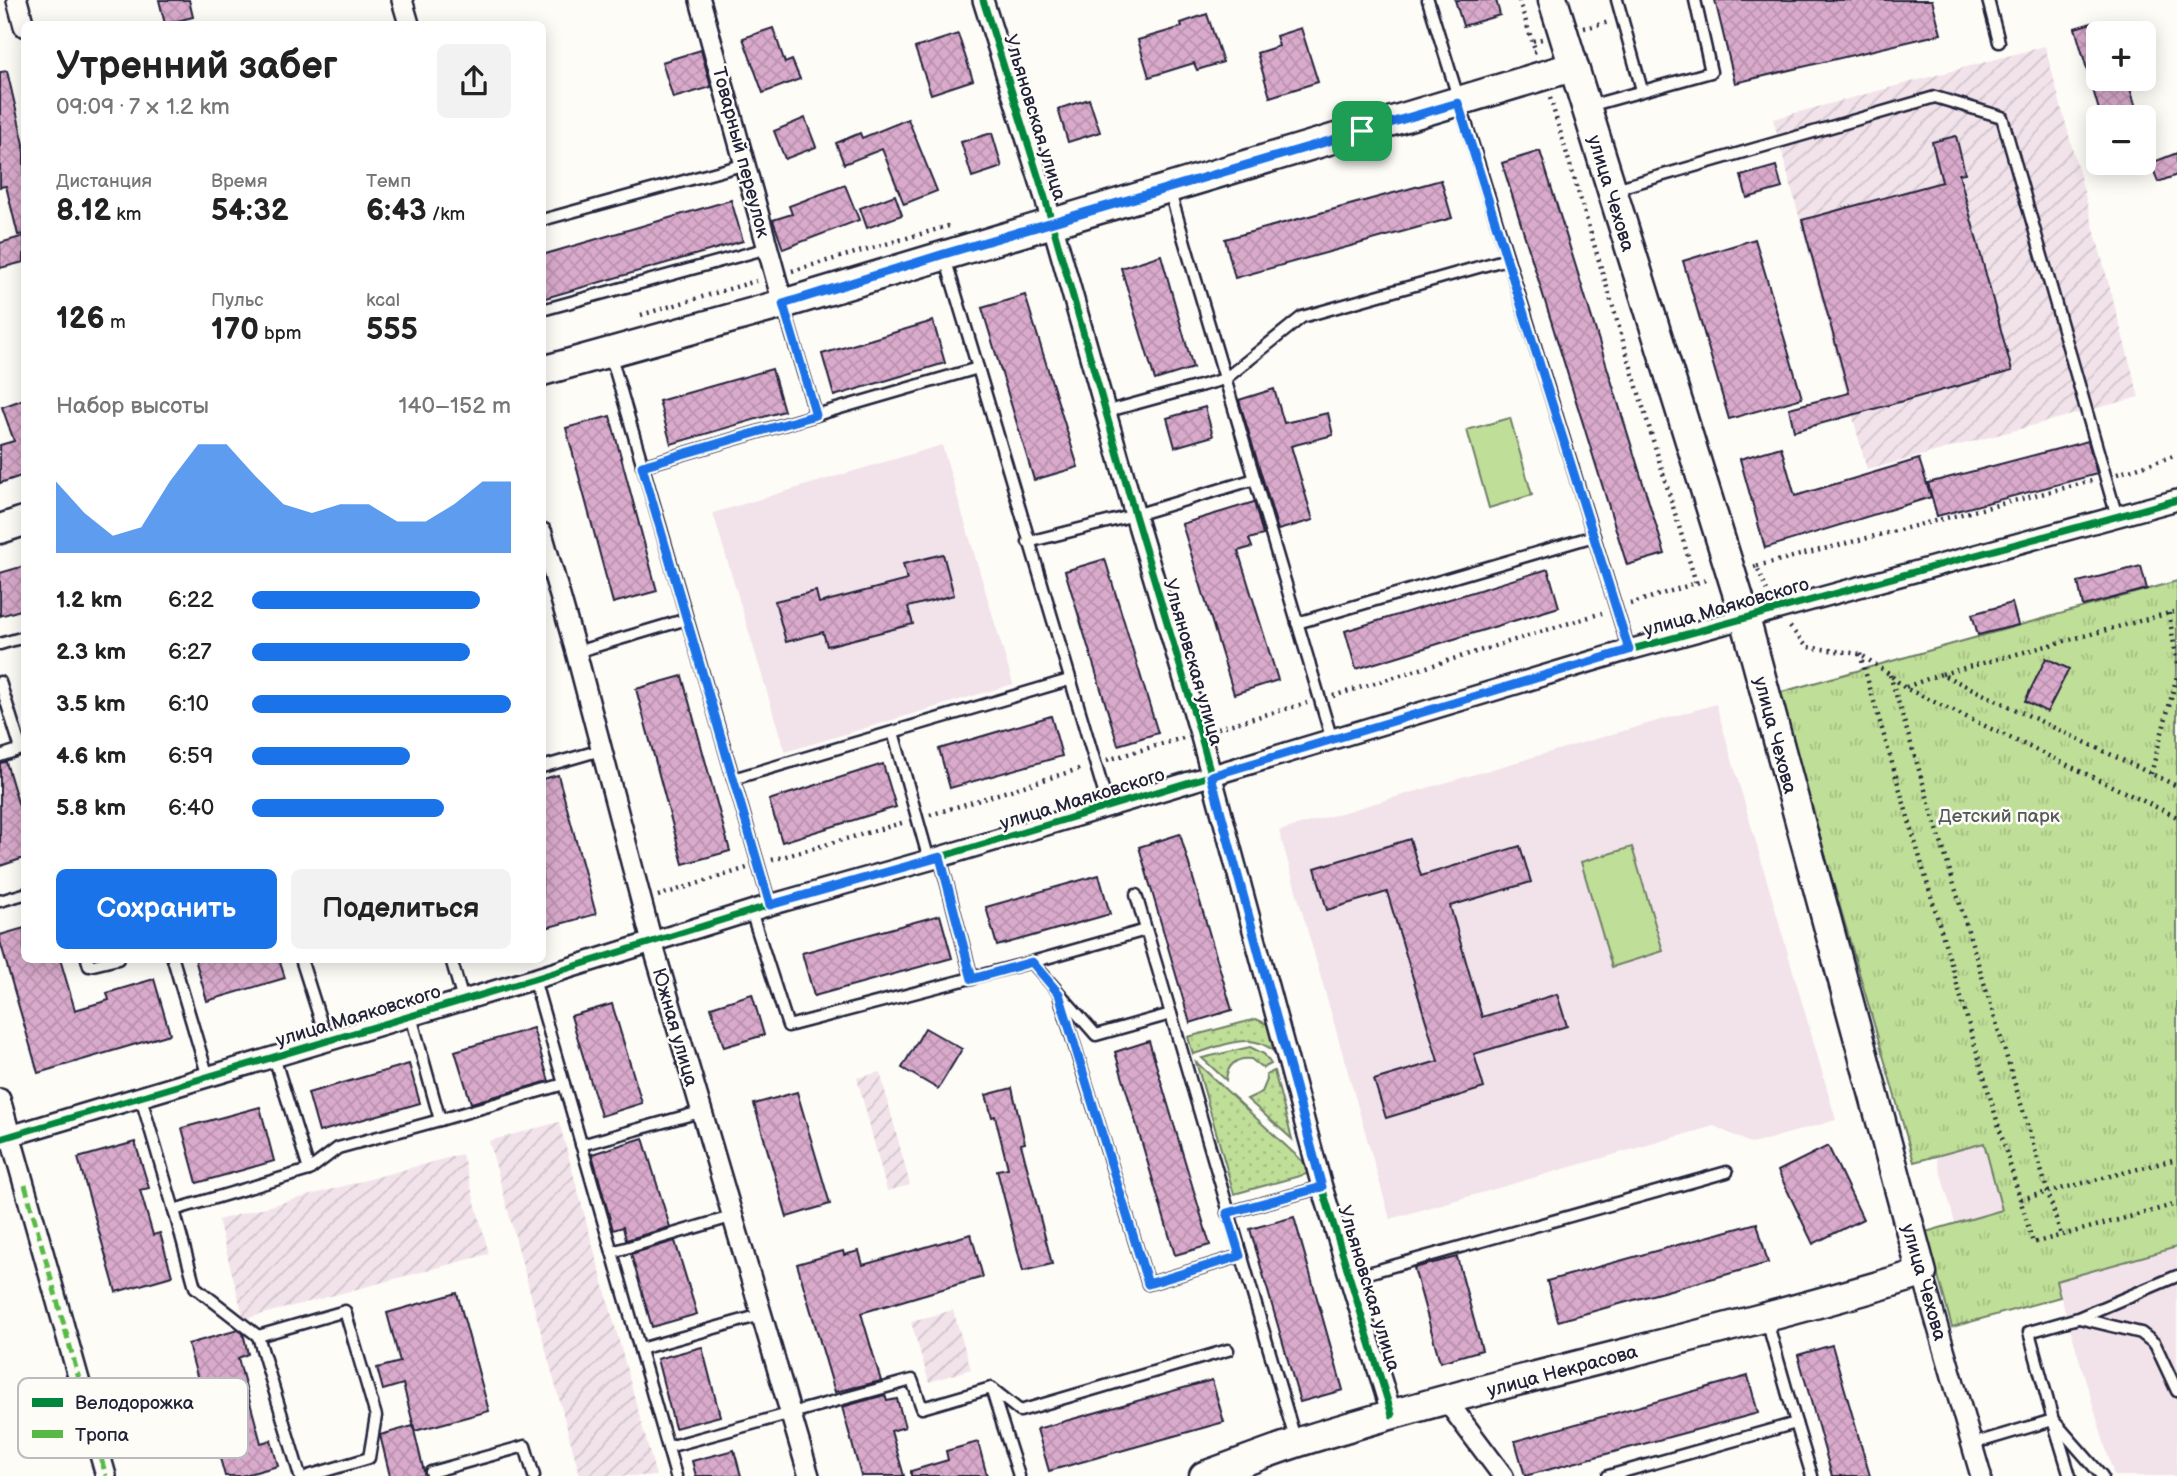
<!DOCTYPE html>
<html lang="ru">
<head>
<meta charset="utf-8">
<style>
  body { margin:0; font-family:"Balsamiq Sans",sans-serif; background:#f2f2f2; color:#222; height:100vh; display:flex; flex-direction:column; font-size:26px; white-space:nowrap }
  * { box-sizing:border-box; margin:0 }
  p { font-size:23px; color:#767676 }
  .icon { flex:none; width:38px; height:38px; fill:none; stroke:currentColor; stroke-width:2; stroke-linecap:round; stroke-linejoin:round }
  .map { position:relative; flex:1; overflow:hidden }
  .details { position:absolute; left:21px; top:21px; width:525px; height:942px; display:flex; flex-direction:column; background:#fff; border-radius:10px; box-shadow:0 4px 18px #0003 }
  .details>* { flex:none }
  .buttons { position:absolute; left:2086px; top:21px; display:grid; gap:14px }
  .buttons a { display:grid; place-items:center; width:70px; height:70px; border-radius:10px; background:#fff; box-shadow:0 4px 18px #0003; font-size:35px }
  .pin { position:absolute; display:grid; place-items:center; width:60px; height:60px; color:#fff; margin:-30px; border-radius:14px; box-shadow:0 4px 10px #0006 }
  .round { display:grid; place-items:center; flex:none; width:74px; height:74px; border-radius:10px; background:#f2f2f2 }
  .headline { display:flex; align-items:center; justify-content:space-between; height:119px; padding:0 35px }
  h1 { font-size:38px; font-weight:800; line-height:52px }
  .figures { display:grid; grid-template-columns:repeat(3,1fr); gap:10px; height:119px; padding:7px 35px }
  .figures div { display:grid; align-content:center }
  .figures b { font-size:30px; font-weight:800 }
  .figures small { font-size:19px; font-weight:400 }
  .figures p { font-size:19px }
  .chart { height:196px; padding:14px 35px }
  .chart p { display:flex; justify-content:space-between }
  .chart svg { width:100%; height:126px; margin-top:7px; fill:#1a73e8; opacity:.7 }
  .action { display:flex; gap:14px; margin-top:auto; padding:14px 35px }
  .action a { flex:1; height:80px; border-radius:10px; background:#1a73e8; color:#fff; font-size:28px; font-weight:800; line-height:80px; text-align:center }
  .action a+a { background:#f2f2f2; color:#222 }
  ul { padding:0 35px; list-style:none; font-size:23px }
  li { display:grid; grid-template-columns:112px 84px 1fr; align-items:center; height:52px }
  li i { height:18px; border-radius:9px; background:#1a73e8 }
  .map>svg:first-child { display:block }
  .built { fill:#f2e3ea }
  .industrial { fill:url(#industrial-furrows) }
  .grass { fill:url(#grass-dots); stroke:#708069; stroke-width:2 }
  .park { fill:url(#park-tufts); stroke:#708069; stroke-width:2 }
  .pitch { fill:#bfde97; stroke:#708069; stroke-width:2 }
  .building { fill:url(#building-cross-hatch); stroke:#22223b; stroke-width:2 }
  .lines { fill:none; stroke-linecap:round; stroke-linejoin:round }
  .lane-casing { stroke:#22223b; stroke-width:15 }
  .street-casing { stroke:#22223b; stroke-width:24 }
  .secondary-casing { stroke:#22223b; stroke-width:33 }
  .path { stroke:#22223b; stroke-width:4.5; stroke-dasharray:2 5; stroke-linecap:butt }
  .lane { stroke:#fdfcf7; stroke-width:10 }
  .street { stroke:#fdfcf7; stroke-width:19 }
  .secondary { stroke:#fdfcf7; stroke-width:28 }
  .quiet { stroke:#58b947; stroke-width:5; stroke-dasharray:10 5; stroke-linecap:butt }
  .cycleway-casing { stroke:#fdfcf7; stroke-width:11 }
  .cycleway { stroke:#00873e; stroke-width:7 }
  .route-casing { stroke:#fff; stroke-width:14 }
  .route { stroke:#1a73e8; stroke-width:9 }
  .labels { text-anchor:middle; stroke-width:5; stroke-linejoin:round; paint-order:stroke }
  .street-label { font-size:19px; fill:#22223b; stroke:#fdfcf7 }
  .park-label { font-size:19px; fill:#515a57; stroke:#fdfcf7 }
  .key { fill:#fdfcf7; stroke:#bbbbbf; stroke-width:2 }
  .key-label { font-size:19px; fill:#22223b }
</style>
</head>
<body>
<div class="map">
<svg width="2177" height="1476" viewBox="0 0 2177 1476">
  <defs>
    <pattern id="industrial-furrows" width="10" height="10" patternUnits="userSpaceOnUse" patternTransform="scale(1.75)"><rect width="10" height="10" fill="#f2e3ea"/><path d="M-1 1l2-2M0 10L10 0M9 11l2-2" fill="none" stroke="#cfc2ca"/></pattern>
    <pattern id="grass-dots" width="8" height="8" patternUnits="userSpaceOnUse" patternTransform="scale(1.75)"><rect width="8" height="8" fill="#bfde97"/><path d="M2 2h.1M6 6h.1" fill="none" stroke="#a4be83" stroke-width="1.8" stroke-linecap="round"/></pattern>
    <pattern id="park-tufts" width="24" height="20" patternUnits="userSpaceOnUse" patternTransform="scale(1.75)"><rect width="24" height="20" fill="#bfde97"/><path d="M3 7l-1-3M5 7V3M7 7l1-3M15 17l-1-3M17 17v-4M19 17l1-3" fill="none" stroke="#a4be83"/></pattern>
    <pattern id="building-cross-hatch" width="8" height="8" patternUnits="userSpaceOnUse" patternTransform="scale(1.75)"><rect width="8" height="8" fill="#d9aacb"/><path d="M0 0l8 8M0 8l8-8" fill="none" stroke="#ba92af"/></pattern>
  </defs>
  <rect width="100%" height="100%" fill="#fdfcf7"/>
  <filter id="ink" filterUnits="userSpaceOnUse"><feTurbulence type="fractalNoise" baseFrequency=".0143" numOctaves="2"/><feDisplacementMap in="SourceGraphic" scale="14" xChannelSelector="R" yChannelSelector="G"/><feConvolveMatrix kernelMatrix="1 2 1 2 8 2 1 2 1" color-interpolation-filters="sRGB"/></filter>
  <g filter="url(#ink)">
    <g class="built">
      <polygon points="942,445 1013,684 785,752 713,513"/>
      <polygon points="1716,704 1836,1120 1752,1144 1714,1126 1390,1219 1279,831"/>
      <polygon points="1984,1143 2002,1211 1955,1223 1936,1156"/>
      <polygon points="2177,1247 2177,1476 2114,1476 2056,1281"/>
    </g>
    <g class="industrial">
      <polygon points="2045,46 2139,397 1867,470 1773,119"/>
      <polygon points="880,1072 910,1185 887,1191 857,1078"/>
      <polygon points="559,1122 656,1476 580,1476 489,1141"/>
      <polygon points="462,1154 489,1254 244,1319 218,1220"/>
      <polygon points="953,1310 971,1369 929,1382 911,1322"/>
    </g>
    <g class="grass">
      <path d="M1256 1019 1269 1025 1279 1057C1255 1028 1224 1046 1193 1054L1188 1037Z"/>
      <path d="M1250 1047 1264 1054 1271 1064 1263 1068 1251 1059C1237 1057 1227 1065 1226 1080L1202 1058Z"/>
      <polygon points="1196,1062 1314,1172 1234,1194"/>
      <polygon points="1274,1071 1292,1139 1247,1099 1262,1092 1267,1080 1266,1075"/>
    </g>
    <polygon class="park" points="2177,581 2177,1247 2056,1281 2060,1297 1952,1327 1926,1232 2002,1210 1984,1143 1914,1162 1778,693"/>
    <g class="pitch">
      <polygon points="1510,418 1532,495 1489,508 1467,430"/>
      <polygon points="1632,847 1663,951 1612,967 1581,862"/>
    </g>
    <g class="building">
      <polygon points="159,0 189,0 193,17 165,24"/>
      <polygon points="1455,0 1496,0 1500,15 1463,26"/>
      <polygon points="1715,0 1932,0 1941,34 1735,83"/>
      <polygon points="1207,14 1223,62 1197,70 1194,63 1149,77 1138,40 1182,27 1181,23"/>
      <polygon points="2098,21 2098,79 2127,79 2139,117 2101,117 2075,28"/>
      <polygon points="773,28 785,63 792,60 800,79 763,93 743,38"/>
      <polygon points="1301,28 1318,82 1270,97 1257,53 1279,46 1276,36"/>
      <polygon points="958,34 973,80 931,94 915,48"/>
      <polygon points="701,50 711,87 673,98 662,62"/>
      <polygon points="7,71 24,144 24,234 18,235 6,186 0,187 0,72"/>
      <polygon points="1089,99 1100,132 1068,142 1058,109"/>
      <polygon points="805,118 816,147 785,159 774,131"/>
      <polygon points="908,119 937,191 904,204 882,149 844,164 836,143 860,133 862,138"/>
      <polygon points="992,133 1002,167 972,177 961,142"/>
      <polygon points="1956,136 1965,173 1959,174 2012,371 1794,431 1789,408 1849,393 1802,220 1942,182 1932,142"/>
      <polygon points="1540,151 1665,554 1627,565 1502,163"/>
      <polygon points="2177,153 2177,175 2158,182 2151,163"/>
      <polygon points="1776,166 1782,188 1747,198 1741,176"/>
      <polygon points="1441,180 1452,218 1235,278 1225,239"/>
      <polygon points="845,185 859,220 783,249 773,220 792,214 789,206"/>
      <polygon points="895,195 902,215 867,228 860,208"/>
      <polygon points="731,200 743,241 542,299 542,255"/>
      <polygon points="24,236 24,262 0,268 0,243"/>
      <polygon points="1755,239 1802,398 1729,419 1683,261"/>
      <polygon points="1161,255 1193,368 1155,380 1121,268"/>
      <polygon points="1025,295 1078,467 1034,480 982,308"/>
      <polygon points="933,321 945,363 834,396 822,354"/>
      <polygon points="772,369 784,411 671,444 659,401"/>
      <polygon points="1274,389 1284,423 1328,413 1333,435 1291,446 1313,520 1278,530 1239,400"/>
      <polygon points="24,399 24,475 0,483 0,445 14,441 2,407"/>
      <polygon points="1205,407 1213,436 1175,447 1167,418"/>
      <polygon points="610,416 657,591 613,603 566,428"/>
      <polygon points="2088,441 2097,474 1937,516 1928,483"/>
      <polygon points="1781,447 1795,496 1919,459 1931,497 1765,548 1740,459"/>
      <polygon points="1254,502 1263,535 1249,539 1252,547 1238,551 1278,680 1234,694 1182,524"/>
      <polygon points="943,554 954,595 908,607 913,624 827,646 823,632 786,642 775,601 816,591 819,603 907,580 903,564"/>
      <polygon points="1105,559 1158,733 1118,745 1065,571"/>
      <polygon points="24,566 24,609 0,616 0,573"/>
      <polygon points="2141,566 2147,589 2083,606 2078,582"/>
      <polygon points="1548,569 1559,607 1356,669 1345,631"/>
      <polygon points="2012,603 2018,625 1978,635 1972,614"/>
      <polygon points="2046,658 2069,669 2047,712 2025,701"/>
      <polygon points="682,676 730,851 683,864 636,689"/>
      <polygon points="1051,716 1062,756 950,788 939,749"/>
      <polygon points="6,762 24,823 24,858 0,866 0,763"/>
      <polygon points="883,764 896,807 782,842 769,800"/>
      <polygon points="558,775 596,914 542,929 542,779"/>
      <polygon points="1180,834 1232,1010 1190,1023 1139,847"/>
      <polygon points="1410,839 1421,876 1520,846 1531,882 1450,906 1482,1017 1557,994 1567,1026 1474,1054 1484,1088 1386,1118 1374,1080 1438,1061 1387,892 1327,910 1315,868"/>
      <polygon points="1099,875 1110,914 997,946 986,907"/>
      <polygon points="940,915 952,958 814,996 802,953"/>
      <polygon points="24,928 24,959 60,959 75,1010 109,1000 107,993 154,979 170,1034 38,1073 0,941 0,935"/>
      <polygon points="195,959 279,959 285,978 207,1001"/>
      <polygon points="752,994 764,1035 724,1047 711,1007"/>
      <polygon points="612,1004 642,1103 601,1116 571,1016"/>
      <polygon points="533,1028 549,1081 471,1103 455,1051"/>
      <polygon points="925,1028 962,1049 938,1089 902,1068"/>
      <polygon points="1149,1041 1210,1245 1175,1255 1115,1052"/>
      <polygon points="409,1064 420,1103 319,1132 308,1093"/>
      <polygon points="1012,1088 1025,1143 1021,1144 1052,1264 1023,1271 997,1170 1008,1168 995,1116 992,1117 986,1095"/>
      <polygon points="797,1092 830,1204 787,1217 754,1104"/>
      <polygon points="260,1107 274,1161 197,1183 182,1128"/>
      <polygon points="643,1138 670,1227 626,1240 623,1227 613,1230 592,1154"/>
      <polygon points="135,1142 149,1188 140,1190 153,1235 160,1233 172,1276 116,1292 78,1158"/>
      <polygon points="1828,1146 1863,1219 1813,1244 1778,1171"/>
      <polygon points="1294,1217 1343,1390 1300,1402 1250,1229"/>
      <polygon points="1757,1223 1768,1263 1558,1321 1547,1281"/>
      <polygon points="971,1234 983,1277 861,1313 881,1381 835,1392 797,1264 843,1251 844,1255 859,1251 863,1265"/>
      <polygon points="675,1241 697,1314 652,1327 631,1254"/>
      <polygon points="1457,1257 1482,1350 1440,1362 1414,1268"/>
      <polygon points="457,1293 489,1411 415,1431 403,1384 383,1390 377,1368 400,1362 387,1313"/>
      <polygon points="238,1330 243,1333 248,1354 238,1358 261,1443 271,1440 278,1466 241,1476 225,1476 188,1344"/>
      <polygon points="1832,1345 1870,1476 1832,1476 1798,1355"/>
      <polygon points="702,1347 720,1416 675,1428 657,1359"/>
      <polygon points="1748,1376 1758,1413 1525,1476 1515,1441"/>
      <polygon points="1212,1380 1224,1422 1049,1471 1037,1429"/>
      <polygon points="885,1395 887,1401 897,1399 905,1427 891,1431 904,1476 861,1476 842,1407"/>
      <polygon points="413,1426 425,1476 390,1476 380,1435"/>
      <polygon points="978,1442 987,1476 911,1476 911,1471 948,1460 946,1451"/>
      <polygon points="734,1450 741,1476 696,1476 692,1461"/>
    </g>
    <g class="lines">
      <defs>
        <g id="lane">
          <polyline points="1428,0 1629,650"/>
          <polyline points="1617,0 1642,90"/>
          <polyline points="1988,0 1999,42"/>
          <polyline points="1589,106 1711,72 1695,0"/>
          <polyline points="1169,189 1332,740"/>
          <polyline points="1615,189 1935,97 2002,117 2117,517"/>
          <polyline points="542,220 746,164"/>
          <polyline points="945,258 978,368"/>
          <polyline points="783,305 816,415 978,368 1108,806"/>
          <polyline points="542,310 768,248"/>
          <polyline points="610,353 770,905"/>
          <polyline points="1105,412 1225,379 1302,317 1507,259"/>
          <polyline points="642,466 816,415"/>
          <polyline points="1028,542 1135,515 1255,479"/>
          <polyline points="1297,623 1594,536"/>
          <polyline points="0,644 24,637"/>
          <polyline points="576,652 687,619"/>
          <polyline points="0,682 21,749"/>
          <polyline points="893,732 929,860"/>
          <polyline points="0,756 24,748"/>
          <polyline points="542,767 601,750"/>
          <polyline points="733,779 1069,680"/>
          <polyline points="940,857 972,979"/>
          <polyline points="1136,895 1171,1014"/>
          <polyline points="0,901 24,894"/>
          <polyline points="751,911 788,1026 1032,962 1096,1035 1171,1014 1296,1442"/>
          <polyline points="87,959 89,966 118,959"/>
          <polyline points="173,959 208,1077"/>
          <polyline points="301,959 327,1041"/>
          <polyline points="451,959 463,1000"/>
          <polyline points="1032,962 1146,930"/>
          <polyline points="534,979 676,1476"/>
          <polyline points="1060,998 1148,1284 1240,1256"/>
          <polyline points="411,1016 440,1120 564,1084"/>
          <polyline points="274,1057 309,1170"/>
          <polyline points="141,1098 174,1210 309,1170 338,1148 440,1120"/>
          <polyline points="581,1145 700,1112"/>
          <polyline points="174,1210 195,1287 258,1336 345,1311 376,1416 369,1458 308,1476"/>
          <polyline points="1227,1213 1322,1187"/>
          <polyline points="612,1252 731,1217"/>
          <polyline points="1350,1278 1727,1172"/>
          <polyline points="2079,1318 2141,1333 2155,1344 2177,1391"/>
          <polyline points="258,1336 300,1476"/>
          <polyline points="640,1349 761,1315"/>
          <polyline points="1796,1423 1812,1476"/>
          <polyline points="1972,1444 2053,1420 2070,1476"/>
          <polyline points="668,1447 912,1380 922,1408 991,1388"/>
          <polyline points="431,1472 525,1446 534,1476"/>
          <polyline points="1019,1476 991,1388 1020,1411 1228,1350"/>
          <polyline points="1608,1476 1796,1423 1767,1321"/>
          <polyline points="2102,1476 2053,1420 2029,1332 2078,1318 2177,1276"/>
        </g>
        <g id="street">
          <polyline points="17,0 24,26"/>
          <polyline points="402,0 409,24"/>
          <polyline points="700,0 783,304"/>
          <polyline points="983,0 1045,198 1135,515 1200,733 1322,1187 1392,1415"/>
          <polyline points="542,533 576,652 652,942 809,1476"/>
          <polyline points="0,1099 106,1476"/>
          <polyline points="0,1139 534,979 770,905 940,857 1629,650 2177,500"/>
          <polyline points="1922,1273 1981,1476"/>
          <polyline points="1446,1400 1503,1476"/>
        </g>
        <g id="secondary">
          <polyline points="542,371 783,304 1572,67"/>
          <polyline points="0,529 24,521"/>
          <path d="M1204 1476C1236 1465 1267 1452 1299 1442 1504 1378 1716 1336 1922 1273L1745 618 1553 0"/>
        </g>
      </defs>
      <use href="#lane" class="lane-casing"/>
      <use href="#street" class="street-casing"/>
      <use href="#secondary" class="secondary-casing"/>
      <g class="path">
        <polyline points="1519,0 1532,41"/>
        <polyline points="1584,28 1610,22"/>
        <polyline points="1534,52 1536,51 1532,41 1542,39"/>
        <polyline points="1550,98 1696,583"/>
        <polyline points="792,271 952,225"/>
        <polyline points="641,315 756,281"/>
        <polyline points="2117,474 2177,455"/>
        <polyline points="1757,566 2092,481"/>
        <polyline points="1754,567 1757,566 1768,594"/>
        <polyline points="1630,604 1709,579"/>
        <polyline points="2169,613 2177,664"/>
        <polyline points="1790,627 1807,647 1860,654 1889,674 1905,688 2177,817"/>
        <polyline points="1860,654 2033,1243 2177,1204"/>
        <polyline points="1942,674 2177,611"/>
        <polyline points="1890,675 2061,1235"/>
        <polyline points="1906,687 1941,674 2177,786"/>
        <polyline points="1333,696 1602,613"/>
        <polyline points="1218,728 1307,703"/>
        <polyline points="1107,760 1183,738"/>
        <polyline points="2151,774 2177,676"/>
        <polyline points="930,815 1082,768"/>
        <polyline points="772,860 905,822"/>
        <polyline points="658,896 747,868"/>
        <polyline points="2021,1199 2177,1159"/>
      </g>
      <use href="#lane" class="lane"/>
      <use href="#street" class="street"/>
      <use href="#secondary" class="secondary"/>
      <polyline class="quiet" points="25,1185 106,1476"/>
      <defs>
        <g id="cycleway">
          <polyline points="983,0 1045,198 1135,515 1200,733 1322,1187 1392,1415"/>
          <polyline points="0,1139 534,979 770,905 940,857 1629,650 2177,500"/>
        </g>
      </defs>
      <use href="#cycleway" class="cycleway-casing"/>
      <use href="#cycleway" class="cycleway"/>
    </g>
  </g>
  <g class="lines" filter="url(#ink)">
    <defs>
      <polygon id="route" points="1458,103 1629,650 1211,776 1322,1187 1227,1213 1240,1256 1148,1284 1059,994 1032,962 972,979 940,857 770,905 642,466 816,415 783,304 944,254"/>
    </defs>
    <use href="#route" class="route-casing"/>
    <use href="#route" class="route"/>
  </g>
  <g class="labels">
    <g class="street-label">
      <text transform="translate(1036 117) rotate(73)" y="7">Ульяновская улица</text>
      <text transform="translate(742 152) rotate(75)" y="7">Товарный переулок</text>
      <text transform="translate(1612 193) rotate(73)" y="7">улица Чехова</text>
      <text transform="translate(1726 606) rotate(-16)" y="7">улица Маяковского</text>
      <text transform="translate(1194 662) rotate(74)" y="7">Ульяновская улица</text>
      <text transform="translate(1776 735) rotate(75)" y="7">улица Чехова</text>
      <text transform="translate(1082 798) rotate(-17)" y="7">улица Маяковского</text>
      <text transform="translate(358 1015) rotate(-17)" y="7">улица Маяковского</text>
      <text transform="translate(676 1027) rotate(74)" y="7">Южная улица</text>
      <text transform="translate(1925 1282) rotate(74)" y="7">улица Чехова</text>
      <text transform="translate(1370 1288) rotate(73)" y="7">Ульяновская улица</text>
      <text transform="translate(1562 1370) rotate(-15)" y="7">улица Некрасова</text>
    </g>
    <g class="park-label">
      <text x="1999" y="822">Детский парк</text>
    </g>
  </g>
  <rect x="18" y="1378" width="230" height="80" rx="10" class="key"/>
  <rect x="32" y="1398" width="31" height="9" fill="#00873e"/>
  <rect x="32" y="1430" width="31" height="8" fill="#58b947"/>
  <g class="key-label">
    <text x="75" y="1409">Велодорожка</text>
    <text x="75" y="1441">Тропа</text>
  </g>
</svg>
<div class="buttons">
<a>+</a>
<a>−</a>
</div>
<div class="pin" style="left:1362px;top:131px;background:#1e9e55"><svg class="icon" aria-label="arrive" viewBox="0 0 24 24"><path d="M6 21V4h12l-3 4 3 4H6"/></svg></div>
<section class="details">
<div class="headline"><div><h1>Утренний забег</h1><p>09:09 · 7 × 1.2 km</p></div><a class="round"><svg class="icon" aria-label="share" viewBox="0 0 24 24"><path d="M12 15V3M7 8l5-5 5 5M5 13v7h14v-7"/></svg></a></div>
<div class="figures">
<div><p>Дистанция</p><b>8.12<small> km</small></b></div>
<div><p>Время</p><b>54:32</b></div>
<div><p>Темп</p><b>6:43<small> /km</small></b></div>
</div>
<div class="figures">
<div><b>126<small> m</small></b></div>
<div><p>Пульс</p><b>170<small> bpm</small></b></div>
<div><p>kcal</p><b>555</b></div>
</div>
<div class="chart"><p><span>Набор высоты</span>140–152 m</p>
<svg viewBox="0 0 160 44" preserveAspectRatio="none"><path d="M0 44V19L10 30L20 38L30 35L40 19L50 6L60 6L70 17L80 27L90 30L100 27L110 27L120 33L130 33L140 27L150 19L160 19V44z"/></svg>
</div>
<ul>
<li><b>1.2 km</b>6:22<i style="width:88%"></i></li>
<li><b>2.3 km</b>6:27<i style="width:84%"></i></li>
<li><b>3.5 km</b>6:10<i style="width:100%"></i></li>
<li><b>4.6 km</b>6:59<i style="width:61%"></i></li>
<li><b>5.8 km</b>6:40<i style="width:74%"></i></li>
</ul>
<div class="action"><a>Сохранить</a><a>Поделиться</a></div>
</section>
</div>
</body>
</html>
